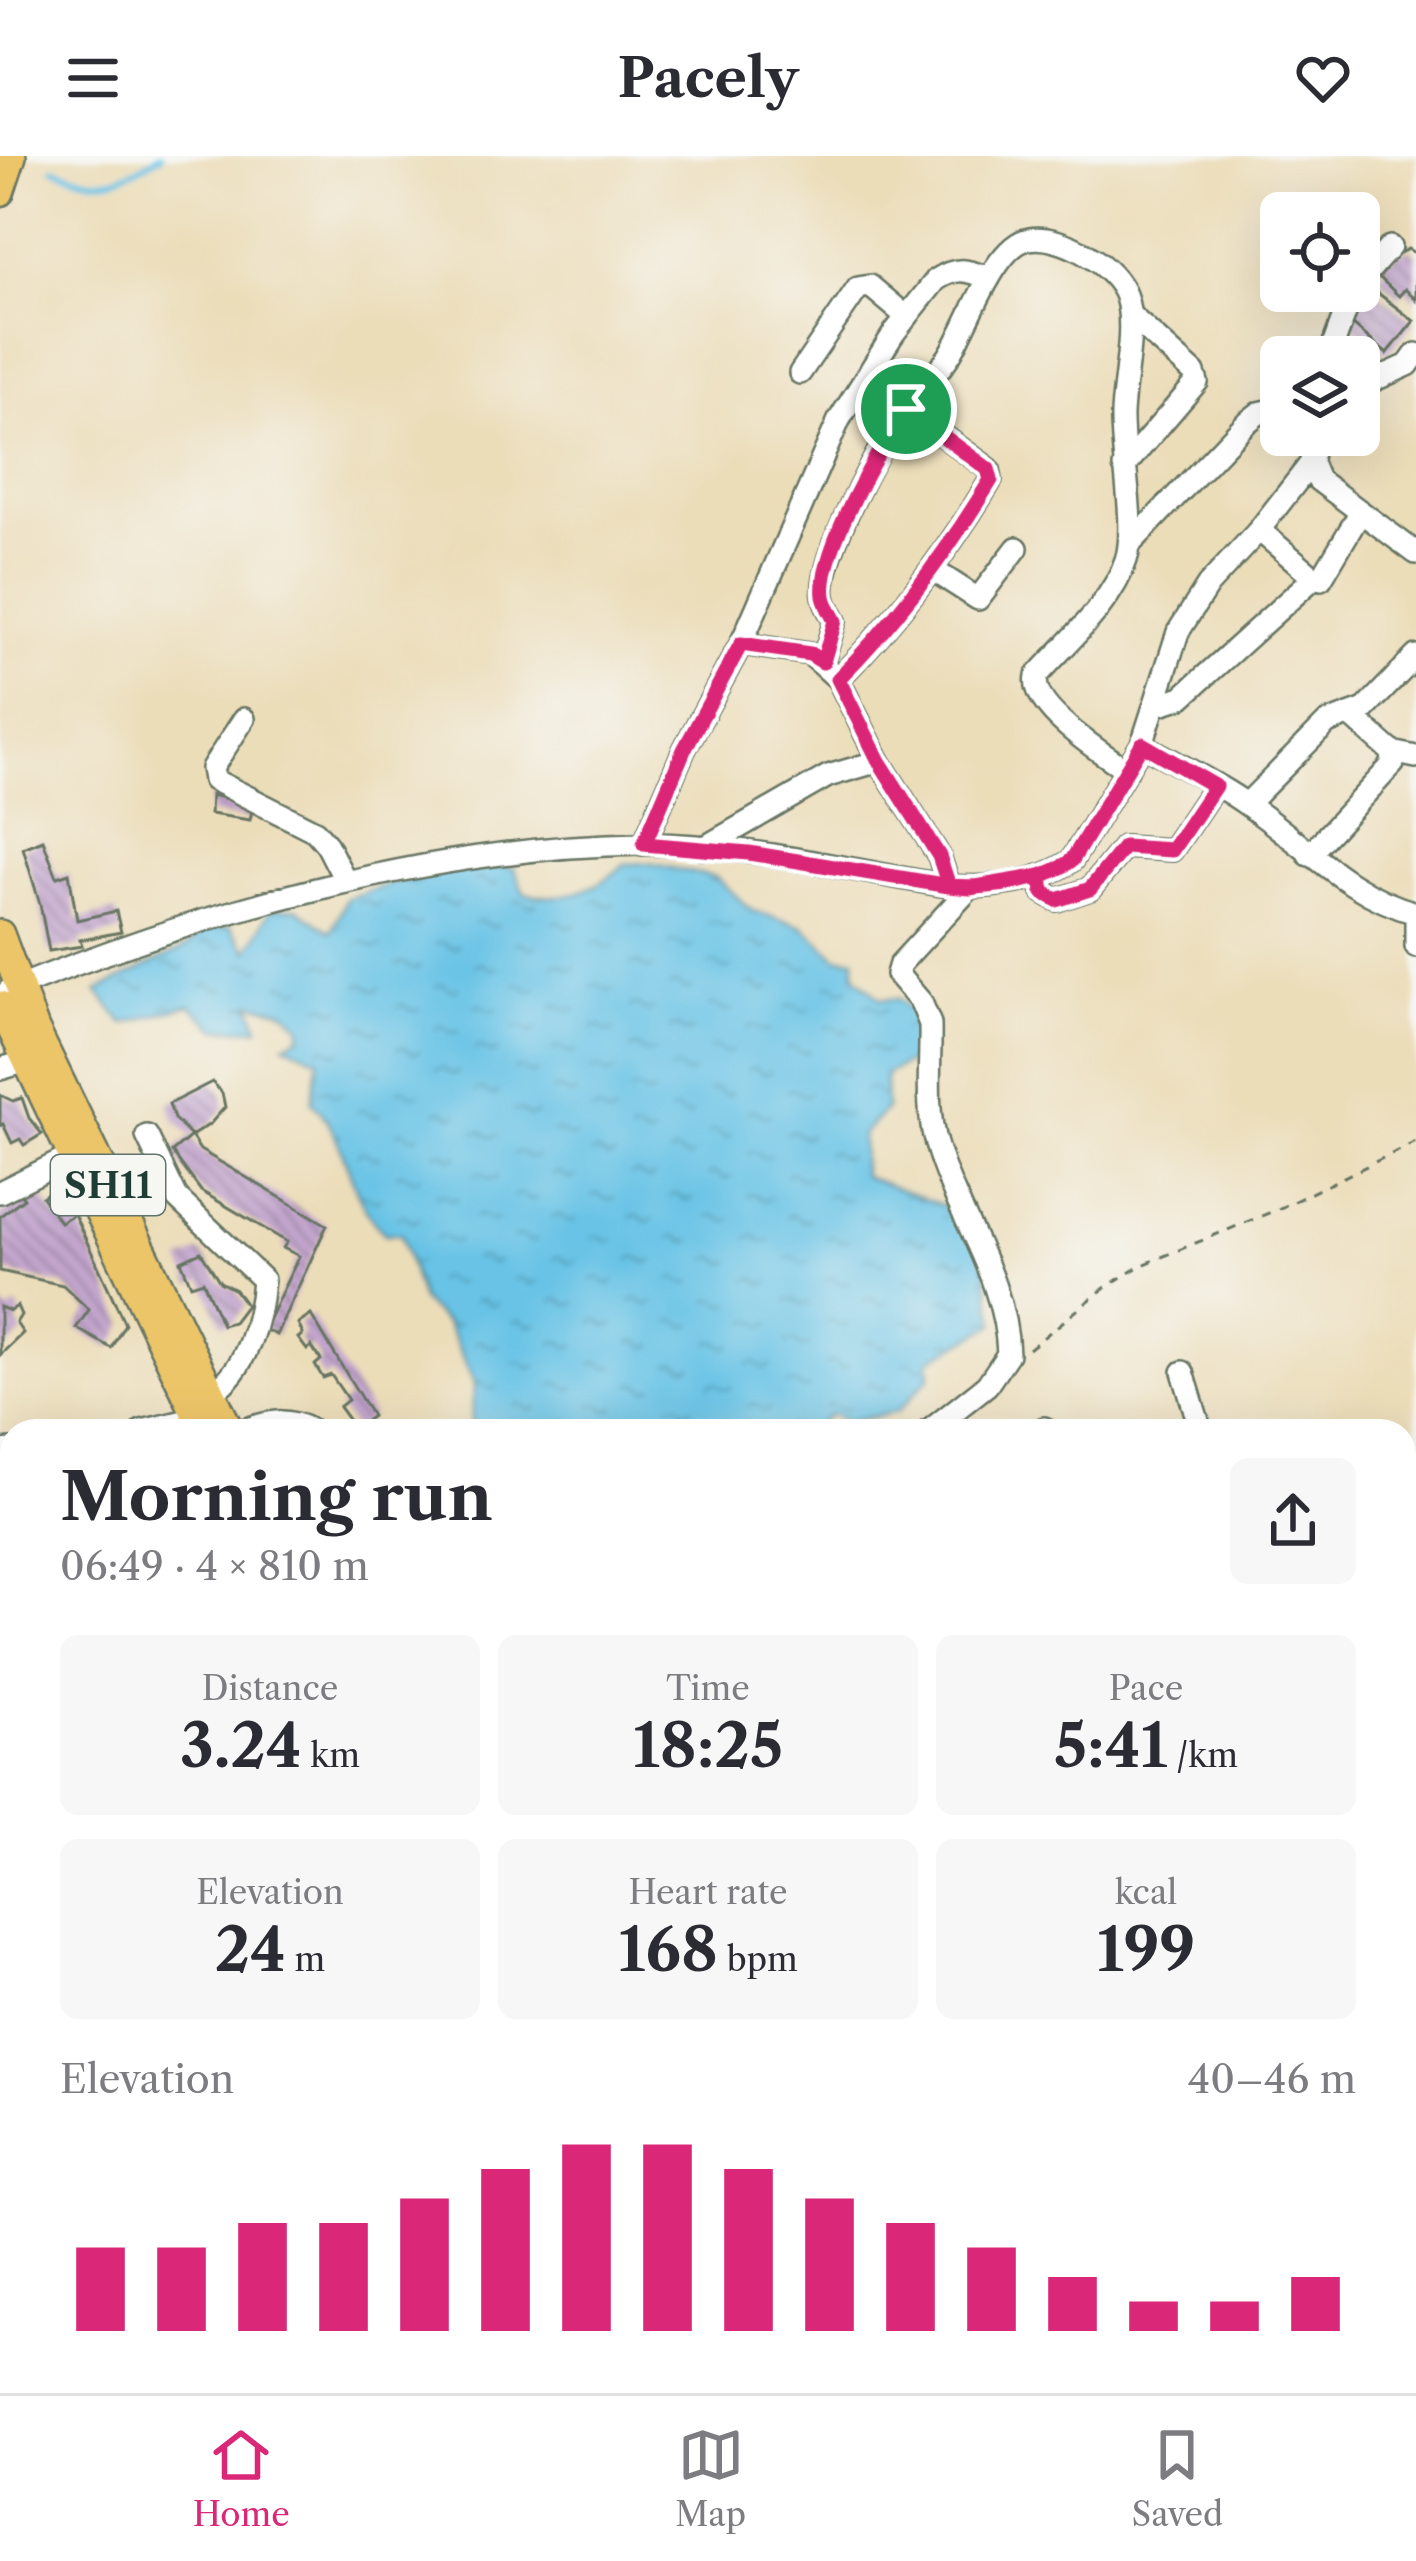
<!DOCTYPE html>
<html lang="en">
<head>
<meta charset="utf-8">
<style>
  body { margin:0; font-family:"Libre Caslon Text",serif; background:#f7f7f7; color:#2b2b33; height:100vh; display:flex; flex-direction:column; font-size:45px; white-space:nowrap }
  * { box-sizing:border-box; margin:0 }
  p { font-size:39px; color:#7c7c81 }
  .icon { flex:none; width:66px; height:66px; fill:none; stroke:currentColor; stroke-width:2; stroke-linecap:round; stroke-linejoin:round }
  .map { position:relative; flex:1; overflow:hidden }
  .side { position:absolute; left:0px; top:1263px; width:1416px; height:975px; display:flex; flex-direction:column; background:#fff; border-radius:36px 36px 0 0; box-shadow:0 12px 48px #0002 }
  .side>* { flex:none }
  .fabs { position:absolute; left:1260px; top:36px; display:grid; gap:24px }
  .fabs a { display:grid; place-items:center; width:120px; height:120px; border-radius:18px; background:#fff; box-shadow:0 12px 48px #0002; font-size:60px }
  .pin { position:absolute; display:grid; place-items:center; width:102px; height:102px; color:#fff; margin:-51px; border:6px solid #fff; border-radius:50%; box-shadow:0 3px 12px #0007 }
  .round { display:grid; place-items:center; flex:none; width:126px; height:126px; border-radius:18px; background:#f7f7f7 }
  .summary { display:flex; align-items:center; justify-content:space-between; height:204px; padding:0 60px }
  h1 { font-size:66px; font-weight:700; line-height:90px }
  .figures { display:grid; grid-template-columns:repeat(3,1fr); gap:18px; height:204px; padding:12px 60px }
  .figures div { display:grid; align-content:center; border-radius:18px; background:#f7f7f7; text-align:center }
  .figures b { font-size:60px; font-weight:700 }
  .figures small { font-size:33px; font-weight:400 }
  .figures p { font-size:33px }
  .chart { height:336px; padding:24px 60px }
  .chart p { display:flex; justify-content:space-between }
  .chart svg { width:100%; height:216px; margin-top:12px; stroke:#db2777; stroke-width:6 }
  header { display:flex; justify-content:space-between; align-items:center; height:156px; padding:0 60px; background:#fff; font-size:54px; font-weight:700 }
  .tabs { display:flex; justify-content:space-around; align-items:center; height:168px; border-top:3px solid #e1e1e2; background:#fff; font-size:33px; color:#7c7c81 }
  .tabs a { display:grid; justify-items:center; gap:6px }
  .tabs .current { color:#db2777 }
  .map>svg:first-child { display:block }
  .water { fill:url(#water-ripples); stroke:#44808d; stroke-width:3 }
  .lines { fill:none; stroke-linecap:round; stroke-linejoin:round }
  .stream { stroke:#68c3e6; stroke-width:6 }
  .building { fill:url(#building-back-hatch) }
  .minor-casing { stroke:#677563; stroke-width:26 }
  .major-casing { stroke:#677563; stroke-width:32 }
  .highway-casing { stroke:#677563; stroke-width:38 }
  .path { stroke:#677563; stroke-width:3; stroke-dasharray:9 9; stroke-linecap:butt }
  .minor { stroke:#fff; stroke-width:21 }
  .major { stroke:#edc569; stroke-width:27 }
  .highway { stroke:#edc569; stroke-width:33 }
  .route-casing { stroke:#fff; stroke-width:24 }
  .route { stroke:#db2777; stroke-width:15 }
  .labels { text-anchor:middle; stroke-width:9; stroke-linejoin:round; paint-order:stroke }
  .shield { fill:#f6f6f2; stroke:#60746d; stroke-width:3 }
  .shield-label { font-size:36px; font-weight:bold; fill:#1f3d34 }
</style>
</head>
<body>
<header><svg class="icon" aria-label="menu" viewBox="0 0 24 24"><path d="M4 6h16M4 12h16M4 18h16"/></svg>Pacely<svg class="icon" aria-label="heart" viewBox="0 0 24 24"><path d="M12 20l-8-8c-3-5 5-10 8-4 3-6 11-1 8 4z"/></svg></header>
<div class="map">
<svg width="1416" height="2237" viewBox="0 0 1416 2237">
  <defs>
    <pattern id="water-ripples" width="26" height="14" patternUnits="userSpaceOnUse" patternTransform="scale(3)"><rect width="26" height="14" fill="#68c3e6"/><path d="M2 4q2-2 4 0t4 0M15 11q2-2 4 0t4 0" fill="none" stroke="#55a0bb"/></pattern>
    <pattern id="building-back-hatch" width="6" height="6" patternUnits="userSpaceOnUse" patternTransform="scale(3)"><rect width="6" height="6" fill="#c3a5cd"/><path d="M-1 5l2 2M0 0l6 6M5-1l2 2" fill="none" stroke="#9e88a7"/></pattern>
  </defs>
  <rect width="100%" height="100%" fill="#f6f6f2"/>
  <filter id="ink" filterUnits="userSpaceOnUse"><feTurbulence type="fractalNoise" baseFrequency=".00833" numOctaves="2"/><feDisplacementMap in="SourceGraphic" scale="24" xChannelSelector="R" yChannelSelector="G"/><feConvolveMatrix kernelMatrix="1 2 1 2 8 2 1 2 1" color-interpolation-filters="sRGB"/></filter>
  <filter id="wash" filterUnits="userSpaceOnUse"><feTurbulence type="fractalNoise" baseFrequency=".004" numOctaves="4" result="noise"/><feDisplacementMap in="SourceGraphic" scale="48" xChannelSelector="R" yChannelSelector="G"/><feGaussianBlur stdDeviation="2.7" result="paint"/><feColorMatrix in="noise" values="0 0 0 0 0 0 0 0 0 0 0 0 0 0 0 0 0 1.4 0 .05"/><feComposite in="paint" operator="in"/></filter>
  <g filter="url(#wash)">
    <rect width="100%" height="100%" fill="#ecddb9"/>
    <path class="water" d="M463 705 514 712 524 737C559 747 598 735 624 708L649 707 717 722 752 755 803 770 838 802H855V819L881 843H899L916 859 918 901 885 919 886 953 862 979 863 1020 949 1052 984 1101 995 1168 929 1204 930 1221 897 1256 847 1266 830 1258 809 1275H470L475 1227 447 1169 421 1145 401 1078H385C346 1042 350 982 312 946L319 903 285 888 301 879V870L283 854 251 847 259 872 217 873 190 849 124 868 97 835 188 790 204 772 230 771 248 795 271 753 296 752 331 776 347 742Z"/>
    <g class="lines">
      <path class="stream" d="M53 12C108 32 110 28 161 0"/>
    </g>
    <g id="blocks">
      <g class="building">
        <polygon points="1408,93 1416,98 1416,144 1405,133 1399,140 1379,121 1385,115 1384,105"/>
        <polygon points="1374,134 1414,165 1387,198 1345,162"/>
        <polygon points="211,639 253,649 250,664 210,658"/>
        <polygon points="43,684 57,721 69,717 77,764 116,755 121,776 80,784 82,790 49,795 40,748 23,692"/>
        <polygon points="212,926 222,937 225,951 210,968 191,980 174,963 169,948"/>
        <polygon points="0,939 13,945 22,942 29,962 42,978 24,989 20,983 12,987 3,968 0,970"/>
        <polygon points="191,980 200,994 327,1069 276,1179 264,1173 299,1100 283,1092 287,1086 201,1035 172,996"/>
        <polygon points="51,1017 59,1028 42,1041 60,1066 74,1058 125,1168 111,1192 76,1172 89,1154 63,1129 0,1115 0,1060 24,1042 19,1036"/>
        <polygon points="201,1096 220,1126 235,1134 246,1149 233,1166 222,1169 203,1125 191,1129 181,1105"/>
        <polygon points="17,1150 21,1159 16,1167 23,1177 0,1199 0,1151 10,1155"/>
        <polygon points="311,1159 372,1260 355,1273 339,1251 348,1244 331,1219 323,1222 315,1209 321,1204 311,1190 307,1194 298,1182 303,1178 298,1168"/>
        <polygon points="12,1826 12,1874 0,1876 0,1828"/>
        <polygon points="12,1903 12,1953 0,1955 0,1905"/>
      </g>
    </g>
  </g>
  <g filter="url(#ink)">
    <use href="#blocks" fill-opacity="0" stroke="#677563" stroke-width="3"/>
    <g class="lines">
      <defs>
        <g id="minor">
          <polyline points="1359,126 1390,91"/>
          <polyline points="1329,201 1353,135"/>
          <polyline points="800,217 858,132 870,130 907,161"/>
          <polyline points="1359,231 1408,209 1416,198"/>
          <polyline points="1313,279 1311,307 1318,324 1416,397"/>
          <polyline points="1124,311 1197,226 1194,217 1130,159"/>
          <polyline points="1132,386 1245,268 1259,257 1281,252"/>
          <polyline points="933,414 978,443 1017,392"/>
          <polyline points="1321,423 1360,357"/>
          <path d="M823 505 835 465C831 458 825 449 824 440 818 403 879 289 903 257 917 237 935 221 949 200 968 171 994 89 1029 83 1061 77 1116 110 1126 141 1136 172 1123 225 1122 259 1121 298 1137 372 1126 404 1112 448 1067 486 1037 520 1029 551 1103 598 1127 614"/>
          <path d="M838 523C898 463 947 396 991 324L989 313 906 253"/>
          <polyline points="1157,549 1182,541 1308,427 1311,421 1307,415 1259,374"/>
          <polyline points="244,563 212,612 214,624 315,675 327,689 346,726"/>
          <polyline points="1142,588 1178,476 1208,429 1259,374 1311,307"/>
          <polyline points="1392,596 1416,601"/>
          <polyline points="1247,648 1327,567 1365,553 1416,500"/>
          <polyline points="644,688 684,594 741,488"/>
          <polyline points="703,692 828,620 879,605"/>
          <polyline points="1309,699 1393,608 1392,596 1350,559"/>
          <polyline points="1041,720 1043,736 1057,744 1090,733 1124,691 1172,694 1215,630"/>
          <path d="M949 730 939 700 879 605 838 523 810 498 741 488 839 264 894 177 936 124C957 110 967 114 989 122"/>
          <polyline points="1416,766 1416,790"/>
          <path d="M8 835C203 755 432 690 643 688 745 687 849 715 949 730 987 733 1041 727 1072 704L1142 588C1176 608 1214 625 1246 648 1304 687 1346 738 1416 757"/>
          <polyline points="0,913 24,906"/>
          <path d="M147 980 177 1042 263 1124C260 1163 247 1215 212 1236"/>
          <polyline points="0,1036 70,1001"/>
          <polyline points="1183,1216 1201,1275"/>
          <polyline points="1044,1272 1045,1275"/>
          <polyline points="142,1275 197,1262"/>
          <path d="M240 1275C268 1266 285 1260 312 1275"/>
          <path d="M929 1275 987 1229 1008 1198C1006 1122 956 1058 936 988 925 951 931 906 930 868L921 846 897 818 900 808 970 732"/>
          <polyline points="0,1295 12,1294"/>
          <polyline points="1404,1388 1416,1386"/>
          <polyline points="1404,1501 1416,1499"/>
          <polyline points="1404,1539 1416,1537"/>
          <polyline points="1404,1576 1407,1575"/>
          <polyline points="0,1635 12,1633"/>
          <polyline points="0,1740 12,1738"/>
          <polyline points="0,2181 12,2183"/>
          <polyline points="132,2226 147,2237"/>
          <polyline points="902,2226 911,2233"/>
          <polyline points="1065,2226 1078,2237"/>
          <polyline points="1175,2226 1189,2237"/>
          <polyline points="1284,2226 1289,2231"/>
          <polyline points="271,2237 276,2226"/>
          <polyline points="523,2237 529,2226"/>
          <polyline points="704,2237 713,2226"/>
          <polyline points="1111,2237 1120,2226"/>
          <polyline points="1344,2237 1354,2226"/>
        </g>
        <g id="major">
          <polyline points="0,36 12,0"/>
          <polyline points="0,778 35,873 230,1275"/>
          <polyline points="0,849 204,1275"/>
          <polyline points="654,2226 660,2237"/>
          <polyline points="681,2226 685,2237"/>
        </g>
        <g id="highway">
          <polyline points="1404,1416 1416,1414"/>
          <polyline points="1404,1465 1416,1463"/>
          <polyline points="0,1670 12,1668"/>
          <polyline points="0,1706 12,1704"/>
        </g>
      </defs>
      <use href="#minor" class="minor-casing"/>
      <use href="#major" class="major-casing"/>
      <use href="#highway" class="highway-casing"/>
      <polyline class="path" points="1029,1193 1107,1130 1140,1110 1276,1054 1416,986"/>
      <use href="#minor" class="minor"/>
      <use href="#major" class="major"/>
      <use href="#highway" class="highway"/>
    </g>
  </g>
  <g class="lines" filter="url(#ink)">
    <defs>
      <path id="route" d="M906 253C881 288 818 398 824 440 825 448 831 457 835 465L823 506 810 498 741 488 684 594 644 688 749 697 949 730 970 732 1041 720 1043 736 1057 744 1090 733 1124 691 1172 694 1215 630 1142 588 1072 704C1041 727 987 733 949 730L939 700 879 605 838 523C898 463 947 396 991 324L988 313 906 253"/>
    </defs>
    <use href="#route" class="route-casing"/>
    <use href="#route" class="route"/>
  </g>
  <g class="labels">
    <rect class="shield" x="51" y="999" width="114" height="60" rx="9"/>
    <g class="shield-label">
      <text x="108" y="1042">SH11</text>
    </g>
  </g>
</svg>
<div class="fabs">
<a><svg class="icon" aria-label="locate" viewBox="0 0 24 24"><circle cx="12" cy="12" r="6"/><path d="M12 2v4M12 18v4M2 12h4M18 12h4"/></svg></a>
<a><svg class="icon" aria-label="layers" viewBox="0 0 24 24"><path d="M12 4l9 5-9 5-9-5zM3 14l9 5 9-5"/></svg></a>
</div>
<div class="pin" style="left:906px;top:253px;background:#1e9e55"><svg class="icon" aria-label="arrive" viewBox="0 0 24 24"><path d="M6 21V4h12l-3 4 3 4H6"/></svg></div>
<section class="side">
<div class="summary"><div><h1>Morning run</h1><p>06:49 · 4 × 810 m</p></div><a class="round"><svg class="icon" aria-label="share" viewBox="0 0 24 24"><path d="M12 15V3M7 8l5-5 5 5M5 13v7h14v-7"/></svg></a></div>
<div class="figures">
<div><p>Distance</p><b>3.24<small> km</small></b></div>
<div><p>Time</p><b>18:25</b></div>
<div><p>Pace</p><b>5:41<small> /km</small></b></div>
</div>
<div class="figures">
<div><p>Elevation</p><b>24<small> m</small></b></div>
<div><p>Heart rate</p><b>168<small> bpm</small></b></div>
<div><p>kcal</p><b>199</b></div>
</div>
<div class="chart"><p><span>Elevation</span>40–46 m</p>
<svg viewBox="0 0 160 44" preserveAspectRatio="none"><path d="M5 44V27M15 44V27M25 44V22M35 44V22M45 44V17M55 44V11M65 44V6M75 44V6M85 44V11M95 44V17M105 44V22M115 44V27M125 44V33M135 44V38M145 44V38M155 44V33"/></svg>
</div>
</section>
</div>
<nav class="tabs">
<a class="current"><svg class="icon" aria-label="home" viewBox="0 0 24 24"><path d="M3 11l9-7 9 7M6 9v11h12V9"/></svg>Home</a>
<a><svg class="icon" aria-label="map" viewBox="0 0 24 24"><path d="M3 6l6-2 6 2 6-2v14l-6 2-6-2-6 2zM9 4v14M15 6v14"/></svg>Map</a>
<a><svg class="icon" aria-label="saved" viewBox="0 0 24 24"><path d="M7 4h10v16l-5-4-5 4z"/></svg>Saved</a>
</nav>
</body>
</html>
